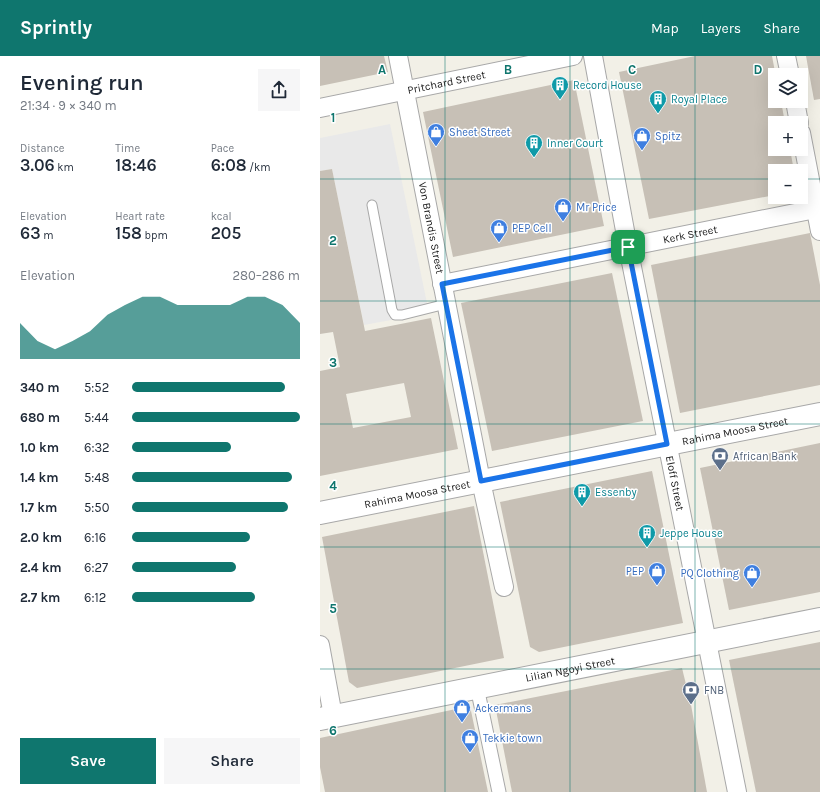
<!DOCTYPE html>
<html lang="en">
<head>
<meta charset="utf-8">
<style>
  body { margin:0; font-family:Karla,sans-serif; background:#f6f6f7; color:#1f2937; height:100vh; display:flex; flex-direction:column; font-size:15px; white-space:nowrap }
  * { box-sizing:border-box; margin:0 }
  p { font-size:13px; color:#747a83 }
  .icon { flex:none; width:22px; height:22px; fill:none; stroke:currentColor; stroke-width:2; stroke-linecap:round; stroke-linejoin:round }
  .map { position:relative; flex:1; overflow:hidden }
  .sheet { display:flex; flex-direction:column; background:#fff; width:320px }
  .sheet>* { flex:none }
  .fabs { position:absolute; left:448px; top:12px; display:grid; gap:8px }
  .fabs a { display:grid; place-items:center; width:40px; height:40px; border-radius:0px; background:#fff; box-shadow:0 4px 16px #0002; font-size:20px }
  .pin { position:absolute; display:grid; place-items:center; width:34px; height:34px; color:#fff; margin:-17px; border-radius:8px; box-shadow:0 2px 6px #0006 }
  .round { display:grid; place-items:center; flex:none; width:42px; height:42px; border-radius:0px; background:#f6f6f7 }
  .summary { display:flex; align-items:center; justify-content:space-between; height:68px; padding:0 20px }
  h1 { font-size:22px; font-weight:600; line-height:30px }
  .figures { display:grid; grid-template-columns:repeat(3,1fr); gap:6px; height:68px; padding:4px 20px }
  .figures div { display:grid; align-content:center }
  .figures b { font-size:17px; font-weight:600 }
  .figures small { font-size:11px; font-weight:400 }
  .figures p { font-size:11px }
  .chart { height:112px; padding:8px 20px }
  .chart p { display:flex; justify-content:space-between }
  .chart svg { width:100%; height:72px; margin-top:4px; fill:#0f766e; opacity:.7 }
  .action { display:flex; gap:8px; margin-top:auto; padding:8px 20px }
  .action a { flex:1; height:46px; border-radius:0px; background:#0f766e; color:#fff; font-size:16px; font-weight:600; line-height:46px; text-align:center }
  .action a+a { background:#f6f6f7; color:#1f2937 }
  ul { padding:0 20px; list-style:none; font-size:13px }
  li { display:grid; grid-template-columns:64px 48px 1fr; align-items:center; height:30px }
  li i { height:10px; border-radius:5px; background:#0f766e }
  header { display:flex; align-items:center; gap:24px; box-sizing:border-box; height:56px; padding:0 20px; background:#0f766e; color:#fff }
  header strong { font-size:19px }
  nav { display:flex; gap:22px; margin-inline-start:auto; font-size:14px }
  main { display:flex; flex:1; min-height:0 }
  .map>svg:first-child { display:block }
  .parking { fill:#e9e9e9 }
  .building { fill:#c7c0b6; fill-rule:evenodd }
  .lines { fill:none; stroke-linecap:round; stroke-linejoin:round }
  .service-casing { stroke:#a8a8a8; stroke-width:11 }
  .pedestrian-casing { stroke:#a8a8a8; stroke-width:15 }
  .minor-casing { stroke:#a8a8a8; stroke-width:20 }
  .tertiary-casing { stroke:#a8a8a8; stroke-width:24 }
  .service { stroke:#fff; stroke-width:9 }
  .pedestrian { stroke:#fff; stroke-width:13 }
  .minor { stroke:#fff; stroke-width:18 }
  .tertiary { stroke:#fff; stroke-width:22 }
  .route-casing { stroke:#fff; stroke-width:8 }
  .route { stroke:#1a73e8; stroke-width:5 }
  .grid { fill:none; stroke:#0f766e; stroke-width:1; stroke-opacity:0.55 }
  .labels { text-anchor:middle; stroke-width:3; stroke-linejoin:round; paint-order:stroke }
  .street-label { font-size:11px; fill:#212121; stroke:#fff }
  .culture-label { font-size:11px; fill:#0d838f; stroke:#fff; text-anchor:start }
  .shop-label { font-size:11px; fill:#366cbe; stroke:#fff; text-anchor:start }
  .service-label { font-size:11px; fill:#4e5e75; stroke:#fff; text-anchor:start }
  .grid-label { font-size:13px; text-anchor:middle; font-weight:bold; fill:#0f766e; stroke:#fff; stroke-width:3; stroke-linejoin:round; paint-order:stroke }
</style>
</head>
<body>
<header>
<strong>Sprintly</strong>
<nav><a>Map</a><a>Layers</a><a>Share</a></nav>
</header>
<main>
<section class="sheet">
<div class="summary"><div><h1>Evening run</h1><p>21:34 · 9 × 340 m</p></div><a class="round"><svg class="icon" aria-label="share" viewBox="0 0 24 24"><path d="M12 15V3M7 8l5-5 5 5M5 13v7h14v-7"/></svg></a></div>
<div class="figures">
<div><p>Distance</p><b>3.06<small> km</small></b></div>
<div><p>Time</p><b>18:46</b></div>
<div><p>Pace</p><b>6:08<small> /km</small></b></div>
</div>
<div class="figures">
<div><p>Elevation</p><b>63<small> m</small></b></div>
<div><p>Heart rate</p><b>158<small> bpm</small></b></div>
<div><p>kcal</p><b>205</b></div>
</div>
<div class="chart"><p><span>Elevation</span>280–286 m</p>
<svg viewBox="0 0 160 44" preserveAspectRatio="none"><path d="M0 44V22L10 33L20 38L30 33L40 27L50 17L60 11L70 6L80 6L90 11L100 11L110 11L120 11L130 6L140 6L150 11L160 22V44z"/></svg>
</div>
<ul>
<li><b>340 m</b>5:52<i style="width:91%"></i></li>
<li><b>680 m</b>5:44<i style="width:100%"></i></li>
<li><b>1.0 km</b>6:32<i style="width:59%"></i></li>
<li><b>1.4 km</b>5:48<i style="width:95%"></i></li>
<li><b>1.7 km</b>5:50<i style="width:93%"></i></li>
<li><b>2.0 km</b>6:16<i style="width:70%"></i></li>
<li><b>2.4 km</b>6:27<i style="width:62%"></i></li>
<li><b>2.7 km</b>6:12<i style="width:73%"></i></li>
</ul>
<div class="action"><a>Save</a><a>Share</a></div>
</section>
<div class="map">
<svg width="500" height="736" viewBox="0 0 500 736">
  <rect width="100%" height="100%" fill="#f2f0e7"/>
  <polygon class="parking" points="70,68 109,257 44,269 12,113 0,115 0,82"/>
  <g class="building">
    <polygon points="0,0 64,0 68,16 0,30"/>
    <polygon points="375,0 452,0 455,16 455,45 461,45 465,67 455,67 455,93 470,93 474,115 455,115 455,139 329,163 299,16"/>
    <polygon points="486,0 500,0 500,43 494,44"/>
    <polygon points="254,24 284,170 133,201 103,56"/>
    <path d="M12 113 45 275 111 262 138 393 0 420V315L20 311 13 276 0 278V115ZM84 327 91 361 33 372 26 338Z"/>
    <polygon points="490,177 500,229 500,329 360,357 331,209"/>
    <polygon points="292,217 323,365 172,395 141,247"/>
    <polygon points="500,387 500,536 409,554 380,412"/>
    <polygon points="332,415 363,567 219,596 210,591 180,446"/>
    <polygon points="154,450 184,602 37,632 29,626 2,481"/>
    <polygon points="500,586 500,736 436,736 409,604"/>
    <polygon points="362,612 371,649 387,736 192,736 175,649"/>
    <polygon points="150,650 168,736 5,736 0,711 0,682"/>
  </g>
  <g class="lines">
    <defs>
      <polyline id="service" points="52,149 72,254 75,259 82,259 126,248"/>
      <polyline id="pedestrian" points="157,631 179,736"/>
      <g id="minor">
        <path id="s1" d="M78 0 161 425 184 531"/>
        <path id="s2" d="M273 0 308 191 417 736"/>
        <polyline points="466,0 470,19"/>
        <polyline points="475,45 479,67"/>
        <path id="s3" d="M0 52 253 0"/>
        <polyline points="481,77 500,175"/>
        <path id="s4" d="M122 228 500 152"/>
        <polyline points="0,589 13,660"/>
      </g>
      <g id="tertiary">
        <path id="s5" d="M0 457 500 358"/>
        <path id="s6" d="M0 663 500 563"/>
      </g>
    </defs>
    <use href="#service" class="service-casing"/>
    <use href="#pedestrian" class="pedestrian-casing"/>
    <use href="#minor" class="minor-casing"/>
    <use href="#tertiary" class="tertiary-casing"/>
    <use href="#service" class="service"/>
    <use href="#pedestrian" class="pedestrian"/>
    <use href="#minor" class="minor"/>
    <use href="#tertiary" class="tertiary"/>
  </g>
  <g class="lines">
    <defs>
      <polygon id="route" points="308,191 347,388 161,425 122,228"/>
    </defs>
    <use href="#route" class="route-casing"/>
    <use href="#route" class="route"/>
  </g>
  <path class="grid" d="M125 0V736M250 0V736M375 0V736M0 123H455M481 123H500M0 245H500M0 368H500M0 491H500M0 613H500"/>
  <defs>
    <symbol id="building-pin" viewBox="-11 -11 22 30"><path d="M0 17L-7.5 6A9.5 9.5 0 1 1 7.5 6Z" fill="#0f9aa8" stroke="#fff"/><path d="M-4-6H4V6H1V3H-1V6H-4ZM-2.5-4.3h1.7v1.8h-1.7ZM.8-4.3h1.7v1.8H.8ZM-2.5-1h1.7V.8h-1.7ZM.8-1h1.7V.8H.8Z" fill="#fff"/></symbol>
    <symbol id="shop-pin" viewBox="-11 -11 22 30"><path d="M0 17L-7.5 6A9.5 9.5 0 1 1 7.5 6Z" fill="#3f7fe0" stroke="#fff"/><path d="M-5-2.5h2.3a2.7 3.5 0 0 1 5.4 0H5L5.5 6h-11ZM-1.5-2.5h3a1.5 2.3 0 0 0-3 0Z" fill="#fff"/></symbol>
    <symbol id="bank-pin" viewBox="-11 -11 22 30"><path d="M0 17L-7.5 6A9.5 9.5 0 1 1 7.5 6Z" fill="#5c6f8a" stroke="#fff"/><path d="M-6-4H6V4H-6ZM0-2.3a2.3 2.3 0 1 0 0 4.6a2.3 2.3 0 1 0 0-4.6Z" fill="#fff"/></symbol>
  </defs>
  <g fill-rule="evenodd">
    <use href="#building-pin" x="230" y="19" width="20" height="27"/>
    <use href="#building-pin" x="328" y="33" width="20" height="27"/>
    <use href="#shop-pin" x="106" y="66" width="20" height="27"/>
    <use href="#shop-pin" x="312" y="70" width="20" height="27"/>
    <use href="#building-pin" x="204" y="77" width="20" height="27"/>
    <use href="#shop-pin" x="233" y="141" width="20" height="27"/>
    <use href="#shop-pin" x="169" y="162" width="20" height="27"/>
    <use href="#bank-pin" x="390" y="390" width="20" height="27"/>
    <use href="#building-pin" x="252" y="426" width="20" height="27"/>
    <use href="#building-pin" x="317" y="467" width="20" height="27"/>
    <use href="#shop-pin" x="327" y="505" width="20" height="27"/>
    <use href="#shop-pin" x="422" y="507" width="20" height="27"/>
    <use href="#bank-pin" x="361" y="624" width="20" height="27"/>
    <use href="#shop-pin" x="132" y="642" width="20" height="27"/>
    <use href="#shop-pin" x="140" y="672" width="20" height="27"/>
  </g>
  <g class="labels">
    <g class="street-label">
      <text dy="4" stroke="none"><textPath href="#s3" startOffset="129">Pritchard Street</textPath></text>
      <text dy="4" stroke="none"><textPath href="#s1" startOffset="175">Von Brandis Street</textPath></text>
      <text dy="4" stroke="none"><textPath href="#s4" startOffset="253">Kerk Street</textPath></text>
      <text dy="4" stroke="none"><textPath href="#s5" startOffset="423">Rahima Moosa Street</textPath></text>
      <text dy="4" stroke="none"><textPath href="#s2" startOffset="435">Eloff Street</textPath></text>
      <text dy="4" stroke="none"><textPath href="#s5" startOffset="99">Rahima Moosa Street</textPath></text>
      <text dy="4" stroke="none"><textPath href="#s6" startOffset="255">Lilian Ngoyi Street</textPath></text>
    </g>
    <g class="culture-label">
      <text x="253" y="33">Record House</text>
      <text x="351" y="47">Royal Place</text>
      <text x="227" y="91">Inner Court</text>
      <text x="275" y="440">Essenby</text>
      <text x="340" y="481">Jeppe House</text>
    </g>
    <g class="shop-label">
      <text x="129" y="80">Sheet Street</text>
      <text x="335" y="84">Spitz</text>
      <text x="256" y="155">Mr Price</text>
      <text x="192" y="176">PEP Cell</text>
      <text x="324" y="519" text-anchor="end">PEP</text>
      <text x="419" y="521" text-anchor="end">PQ Clothing</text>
      <text x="155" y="656">Ackermans</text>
      <text x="163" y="686">Tekkie town</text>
    </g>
    <g class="service-label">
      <text x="413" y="404">African Bank</text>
      <text x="384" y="638">FNB</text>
    </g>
  </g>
  <g class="grid-label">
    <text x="62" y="18">A</text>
    <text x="188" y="18">B</text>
    <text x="312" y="18">C</text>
    <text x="438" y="18">D</text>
    <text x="13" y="66">1</text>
    <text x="13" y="189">2</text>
    <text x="13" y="311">3</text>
    <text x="13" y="434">4</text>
    <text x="13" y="557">5</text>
    <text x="13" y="679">6</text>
  </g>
</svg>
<div class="fabs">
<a><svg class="icon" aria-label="layers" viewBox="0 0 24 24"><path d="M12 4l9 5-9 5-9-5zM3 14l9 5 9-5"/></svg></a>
<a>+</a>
<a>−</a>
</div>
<div class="pin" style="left:308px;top:191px;background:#1e9e55"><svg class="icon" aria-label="arrive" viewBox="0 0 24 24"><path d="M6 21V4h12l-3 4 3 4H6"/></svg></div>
</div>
</main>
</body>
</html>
